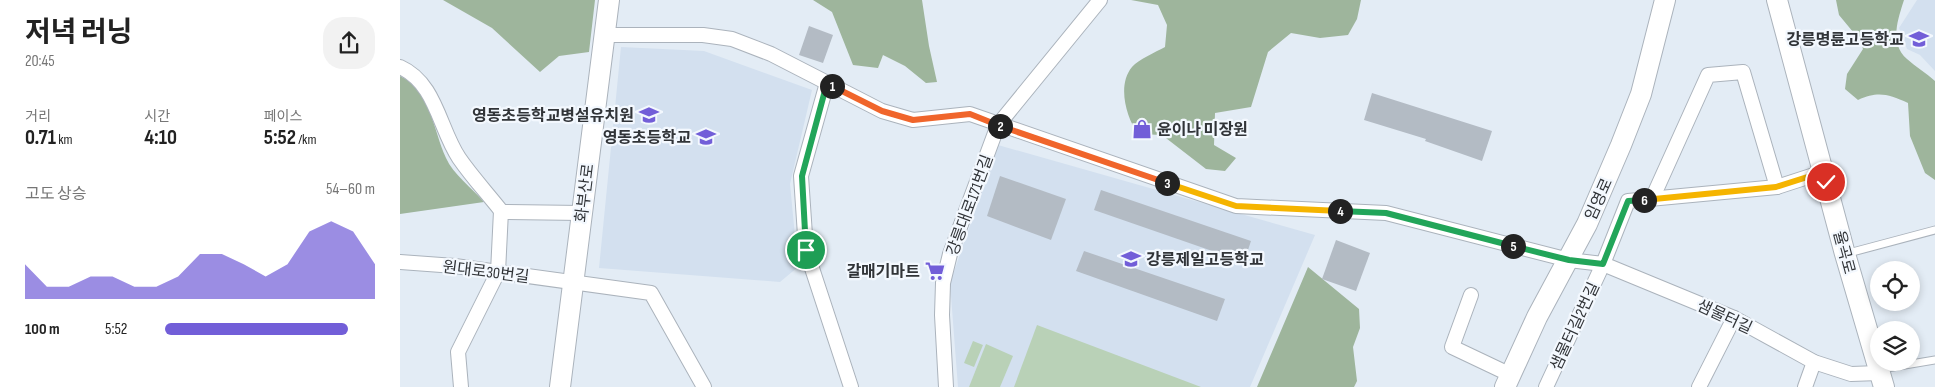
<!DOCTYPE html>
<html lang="ko">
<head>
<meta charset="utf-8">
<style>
  body { margin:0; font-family:"Sofia Sans Condensed","Noto Sans KR",sans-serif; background:#f2f2f2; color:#222; height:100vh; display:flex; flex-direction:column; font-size:19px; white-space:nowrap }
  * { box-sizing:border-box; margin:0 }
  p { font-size:16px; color:#767676 }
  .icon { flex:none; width:28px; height:28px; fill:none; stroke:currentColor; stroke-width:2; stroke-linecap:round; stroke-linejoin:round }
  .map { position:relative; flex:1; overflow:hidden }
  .side { display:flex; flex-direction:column; background:#fff; width:400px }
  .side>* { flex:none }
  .buttons { position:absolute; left:1470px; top:261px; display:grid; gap:10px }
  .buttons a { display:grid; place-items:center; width:50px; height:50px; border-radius:50%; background:#fff; box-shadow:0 2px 8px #0003; font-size:25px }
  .pin { position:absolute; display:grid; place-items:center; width:42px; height:42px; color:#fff; margin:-21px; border:2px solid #fff; border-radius:50%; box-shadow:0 1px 5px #0007 }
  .km { position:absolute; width:25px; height:25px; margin:-12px; border-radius:50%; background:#222; color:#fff; font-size:14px; line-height:25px; text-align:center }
  .round { display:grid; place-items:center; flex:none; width:52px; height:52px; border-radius:20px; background:#f2f2f2 }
  .headline { display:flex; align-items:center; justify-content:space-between; height:85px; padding:0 25px }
  h1 { font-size:28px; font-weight:700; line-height:38px }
  .figures { display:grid; grid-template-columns:repeat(3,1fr); gap:8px; height:85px; padding:5px 25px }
  .figures div { display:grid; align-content:center }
  .figures b { font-size:21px; font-weight:700 }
  .figures small { font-size:14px; font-weight:400 }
  .figures p { font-size:14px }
  .chart { height:140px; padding:10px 25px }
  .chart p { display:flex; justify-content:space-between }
  .chart svg { width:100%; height:90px; margin-top:5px; fill:#725ed8; opacity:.7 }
  ul { padding:0 25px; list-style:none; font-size:16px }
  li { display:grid; grid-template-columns:80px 60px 1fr; align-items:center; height:38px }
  li i { height:12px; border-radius:6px; background:#725ed8 }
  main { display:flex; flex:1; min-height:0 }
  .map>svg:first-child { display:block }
  .built { fill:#d3e0ef }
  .green { fill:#b9d1b7 }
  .forest { fill:#9eb59c }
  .building { fill:#b3bbc4 }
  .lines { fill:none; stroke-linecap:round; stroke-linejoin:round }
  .lane-casing { stroke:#abb3bc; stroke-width:9 }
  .street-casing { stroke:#abb3bc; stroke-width:16 }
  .secondary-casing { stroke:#abb3bc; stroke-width:22 }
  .lane { stroke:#fff; stroke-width:7 }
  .street { stroke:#fff; stroke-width:14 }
  .secondary { stroke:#fff; stroke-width:20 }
  .split-1-casing { stroke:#fff; stroke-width:10 }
  .split-2-casing { stroke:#fff; stroke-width:10 }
  .split-3-casing { stroke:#fff; stroke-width:10 }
  .split-4-casing { stroke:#fff; stroke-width:10 }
  .split-5-casing { stroke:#fff; stroke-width:10 }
  .split-6-casing { stroke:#fff; stroke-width:10 }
  .split-7-casing { stroke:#fff; stroke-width:10 }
  .split-1 { stroke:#22a559; stroke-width:6 }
  .split-2 { stroke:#f0652b; stroke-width:6 }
  .split-3 { stroke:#f0652b; stroke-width:6 }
  .split-4 { stroke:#f5b400; stroke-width:6 }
  .split-5 { stroke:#22a559; stroke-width:6 }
  .split-6 { stroke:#22a559; stroke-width:6 }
  .split-7 { stroke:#f5b400; stroke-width:6 }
  .labels { text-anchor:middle; stroke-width:4.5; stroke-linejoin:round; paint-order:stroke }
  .poi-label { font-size:16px; font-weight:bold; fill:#313438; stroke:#f3f8fe; text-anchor:end }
  .street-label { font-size:16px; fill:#313438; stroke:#f3f8fe }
</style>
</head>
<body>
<main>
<section class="side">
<div class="headline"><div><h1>저녁 러닝</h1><p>20:45</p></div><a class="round"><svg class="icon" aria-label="share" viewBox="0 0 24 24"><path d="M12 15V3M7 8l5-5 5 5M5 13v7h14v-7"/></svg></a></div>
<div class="figures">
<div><p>거리</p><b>0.71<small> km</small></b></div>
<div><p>시간</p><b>4:10</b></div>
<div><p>페이스</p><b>5:52<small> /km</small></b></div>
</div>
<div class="chart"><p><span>고도 상승</span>54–60 m</p>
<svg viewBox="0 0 160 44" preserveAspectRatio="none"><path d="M0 44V27L10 38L20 38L30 33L40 33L50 38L60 38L70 33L80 22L90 22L100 27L110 33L120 27L130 11L140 6L150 11L160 27V44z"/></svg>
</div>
<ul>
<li><b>100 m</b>5:52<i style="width:87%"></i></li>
</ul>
</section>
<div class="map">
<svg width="1535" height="387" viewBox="0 0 1535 387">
  <rect width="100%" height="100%" fill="#e3ecf5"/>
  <g class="built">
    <polygon points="1517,0 1535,0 1535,71 1520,55 1507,49 1499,28"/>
    <polygon points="221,47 304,51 412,90 390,184 398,267 380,282 199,268"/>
    <polygon points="598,145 915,235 850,387 558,387 550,283"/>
  </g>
  <g class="green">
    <polygon points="637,325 801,387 614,387"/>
    <polygon points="573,341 583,345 574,367 564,363"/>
    <polygon points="586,344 613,356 600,387 569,387"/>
  </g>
  <g class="forest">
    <polygon points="43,0 195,0 189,52 159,56 140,72 92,28"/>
    <polygon points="413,0 522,0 529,46 537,82 526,83 505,66 483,55 478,68 453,65 432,12"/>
    <path d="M731 0H961L957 19 948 35 920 38 891 33 868 52 851 107 815 113 814 145 836 158 825 171 806 169 762 135 738 134C726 117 717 85 732 67 739 59 756 52 765 47L767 25 758 5Z"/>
    <path d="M1436 0H1504C1498 19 1489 43 1507 59 1516 67 1526 73 1535 81V180L1525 173 1510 136 1508 103C1488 94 1478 91 1458 100L1445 89 1447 74 1463 49 1458 38 1439 15Z"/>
    <path d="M0 76C31 90 33 130 46 158 53 174 72 188 84 202L0 214Z"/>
    <polygon points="908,267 959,309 960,328 953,347 957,381 954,387 857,387"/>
  </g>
  <g class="building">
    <polygon points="409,26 433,35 423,63 399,55"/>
    <polygon points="972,93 1092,131 1082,161 1025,141 1026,139 964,120"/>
    <polygon points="600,176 666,199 651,240 587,216"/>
    <polygon points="701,190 851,241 844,262 694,210"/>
    <polygon points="936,240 970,253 956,291 922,279"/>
    <polygon points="684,251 825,299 817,321 676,271"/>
  </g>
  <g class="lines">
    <defs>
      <g id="lane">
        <polyline points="1445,254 1535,230"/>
        <polyline points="1481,369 1535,360"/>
      </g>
      <g id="street">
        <polyline points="204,35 303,35 332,39 371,54 482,111 513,120 570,114 836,206 986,213 1169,260 1203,264 1334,318 1414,362 1451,374 1479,373"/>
        <path d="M0 67C36 83 39 128 59 158 72 177 88 194 102 212L181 213"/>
        <polyline points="427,83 401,176 406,250 451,387"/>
        <polyline points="1252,199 1308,75 1343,72 1377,187"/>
        <polyline points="0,262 55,266 251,293 304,387"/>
        <polyline points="1071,295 1052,347 1111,375"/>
        <polyline points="61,387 58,352 98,272 101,211"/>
        <polyline points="546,387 542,315 543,283 550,254 598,125 700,0"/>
        <polyline points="1146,387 1203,264 1228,201 1377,187 1423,172"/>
        <polyline points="1299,387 1334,318"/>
        <polyline points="1405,387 1414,362"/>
      </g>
      <g id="secondary">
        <polyline points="1377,0 1445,254 1484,387"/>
        <polyline points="160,387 209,0"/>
        <polyline points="1105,387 1137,317 1187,224 1221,145 1241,94 1265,0"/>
      </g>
    </defs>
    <use href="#lane" class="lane-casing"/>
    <use href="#street" class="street-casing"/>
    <use href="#secondary" class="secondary-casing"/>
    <use href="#lane" class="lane"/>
    <use href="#street" class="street"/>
    <use href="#secondary" class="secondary"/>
  </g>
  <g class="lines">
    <defs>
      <polyline id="split-1" points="406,250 402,176 427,83 432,86"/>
      <polyline id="split-2" points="432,86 482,111 513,120 570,114 600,126"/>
      <polyline id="split-3" points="600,126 767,183"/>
      <polyline id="split-4" points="767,183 836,206 940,211"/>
      <polyline id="split-5" points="940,211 986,213 1113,246"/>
      <polyline id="split-6" points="1113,246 1169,260 1203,264 1228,201 1244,200"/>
      <polyline id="split-7" points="1244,200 1376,187 1423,172 1426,182"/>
    </defs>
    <use href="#split-1" class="split-1-casing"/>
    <use href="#split-2" class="split-2-casing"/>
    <use href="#split-3" class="split-3-casing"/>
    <use href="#split-4" class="split-4-casing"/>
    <use href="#split-5" class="split-5-casing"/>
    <use href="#split-6" class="split-6-casing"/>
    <use href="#split-7" class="split-7-casing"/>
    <use href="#split-1" class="split-1"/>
    <use href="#split-2" class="split-2"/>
    <use href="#split-3" class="split-3"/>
    <use href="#split-4" class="split-4"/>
    <use href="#split-5" class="split-5"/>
    <use href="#split-6" class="split-6"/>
    <use href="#split-7" class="split-7"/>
  </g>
  <defs>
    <symbol id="school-bare" viewBox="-9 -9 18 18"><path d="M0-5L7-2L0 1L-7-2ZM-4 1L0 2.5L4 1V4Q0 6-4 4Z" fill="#725ed8" stroke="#f3f8fe" stroke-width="2.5" paint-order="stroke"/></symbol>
    <symbol id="shop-bare" viewBox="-9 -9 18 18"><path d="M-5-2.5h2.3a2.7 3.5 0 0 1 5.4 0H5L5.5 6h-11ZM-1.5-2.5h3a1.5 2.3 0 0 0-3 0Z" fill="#725ed8" stroke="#f3f8fe" stroke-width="2.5" paint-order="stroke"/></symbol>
    <symbol id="supermarket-bare" viewBox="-9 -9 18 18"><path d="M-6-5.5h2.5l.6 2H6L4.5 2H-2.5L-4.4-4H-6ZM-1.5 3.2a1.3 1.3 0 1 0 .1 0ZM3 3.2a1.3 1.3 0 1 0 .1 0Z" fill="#725ed8" stroke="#f3f8fe" stroke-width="2.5" paint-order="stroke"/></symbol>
  </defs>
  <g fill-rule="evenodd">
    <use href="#school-bare" x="1505" y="25" width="28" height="28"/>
    <use href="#school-bare" x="235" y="101" width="28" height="28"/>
    <use href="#shop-bare" x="728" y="115" width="28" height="28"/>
    <use href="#school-bare" x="292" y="123" width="28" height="28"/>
    <use href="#school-bare" x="717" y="245" width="28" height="28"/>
    <use href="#supermarket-bare" x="521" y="257" width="28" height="28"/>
  </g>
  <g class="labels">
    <g class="poi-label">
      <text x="1504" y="45">강릉명륜고등학교</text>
      <text x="234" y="121">영동초등학교병설유치원</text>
      <text x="757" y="135" text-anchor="start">윤이나 미장원</text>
      <text x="291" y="143">영동초등학교</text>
      <text x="746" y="265" text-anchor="start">강릉제일고등학교</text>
      <text x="520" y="277">갈매기마트</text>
    </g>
    <g class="street-label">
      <text transform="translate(184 193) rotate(-83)" y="6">화부산로</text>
      <text transform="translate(1198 199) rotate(-66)" y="6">임영로</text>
      <text transform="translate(569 205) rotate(-70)" y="6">강릉대로171번길</text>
      <text transform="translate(1445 252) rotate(75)" y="6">율곡로</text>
      <text transform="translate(86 271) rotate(7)" y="6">원대로30번길</text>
      <text transform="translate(1325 316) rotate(25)" y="6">샘물터길</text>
      <text transform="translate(1174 326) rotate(-65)" y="6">샘물터길2번길</text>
    </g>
  </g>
</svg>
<div class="buttons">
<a><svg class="icon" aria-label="locate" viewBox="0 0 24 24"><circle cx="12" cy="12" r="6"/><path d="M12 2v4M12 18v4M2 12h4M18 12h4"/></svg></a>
<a><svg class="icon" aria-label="layers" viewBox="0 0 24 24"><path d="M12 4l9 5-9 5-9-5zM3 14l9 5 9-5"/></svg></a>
</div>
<div class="pin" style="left:406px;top:250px;background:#1e9e55"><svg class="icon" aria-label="arrive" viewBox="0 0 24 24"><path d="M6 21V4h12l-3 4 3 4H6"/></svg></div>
<div class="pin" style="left:1426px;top:182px;background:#d93025"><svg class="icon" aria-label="check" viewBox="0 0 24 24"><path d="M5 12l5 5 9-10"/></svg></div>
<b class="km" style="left:432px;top:86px">1</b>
<b class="km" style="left:600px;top:126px">2</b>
<b class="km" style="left:767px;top:183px">3</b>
<b class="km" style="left:940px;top:211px">4</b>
<b class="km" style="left:1113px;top:246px">5</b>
<b class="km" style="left:1244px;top:200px">6</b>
</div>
</main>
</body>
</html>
